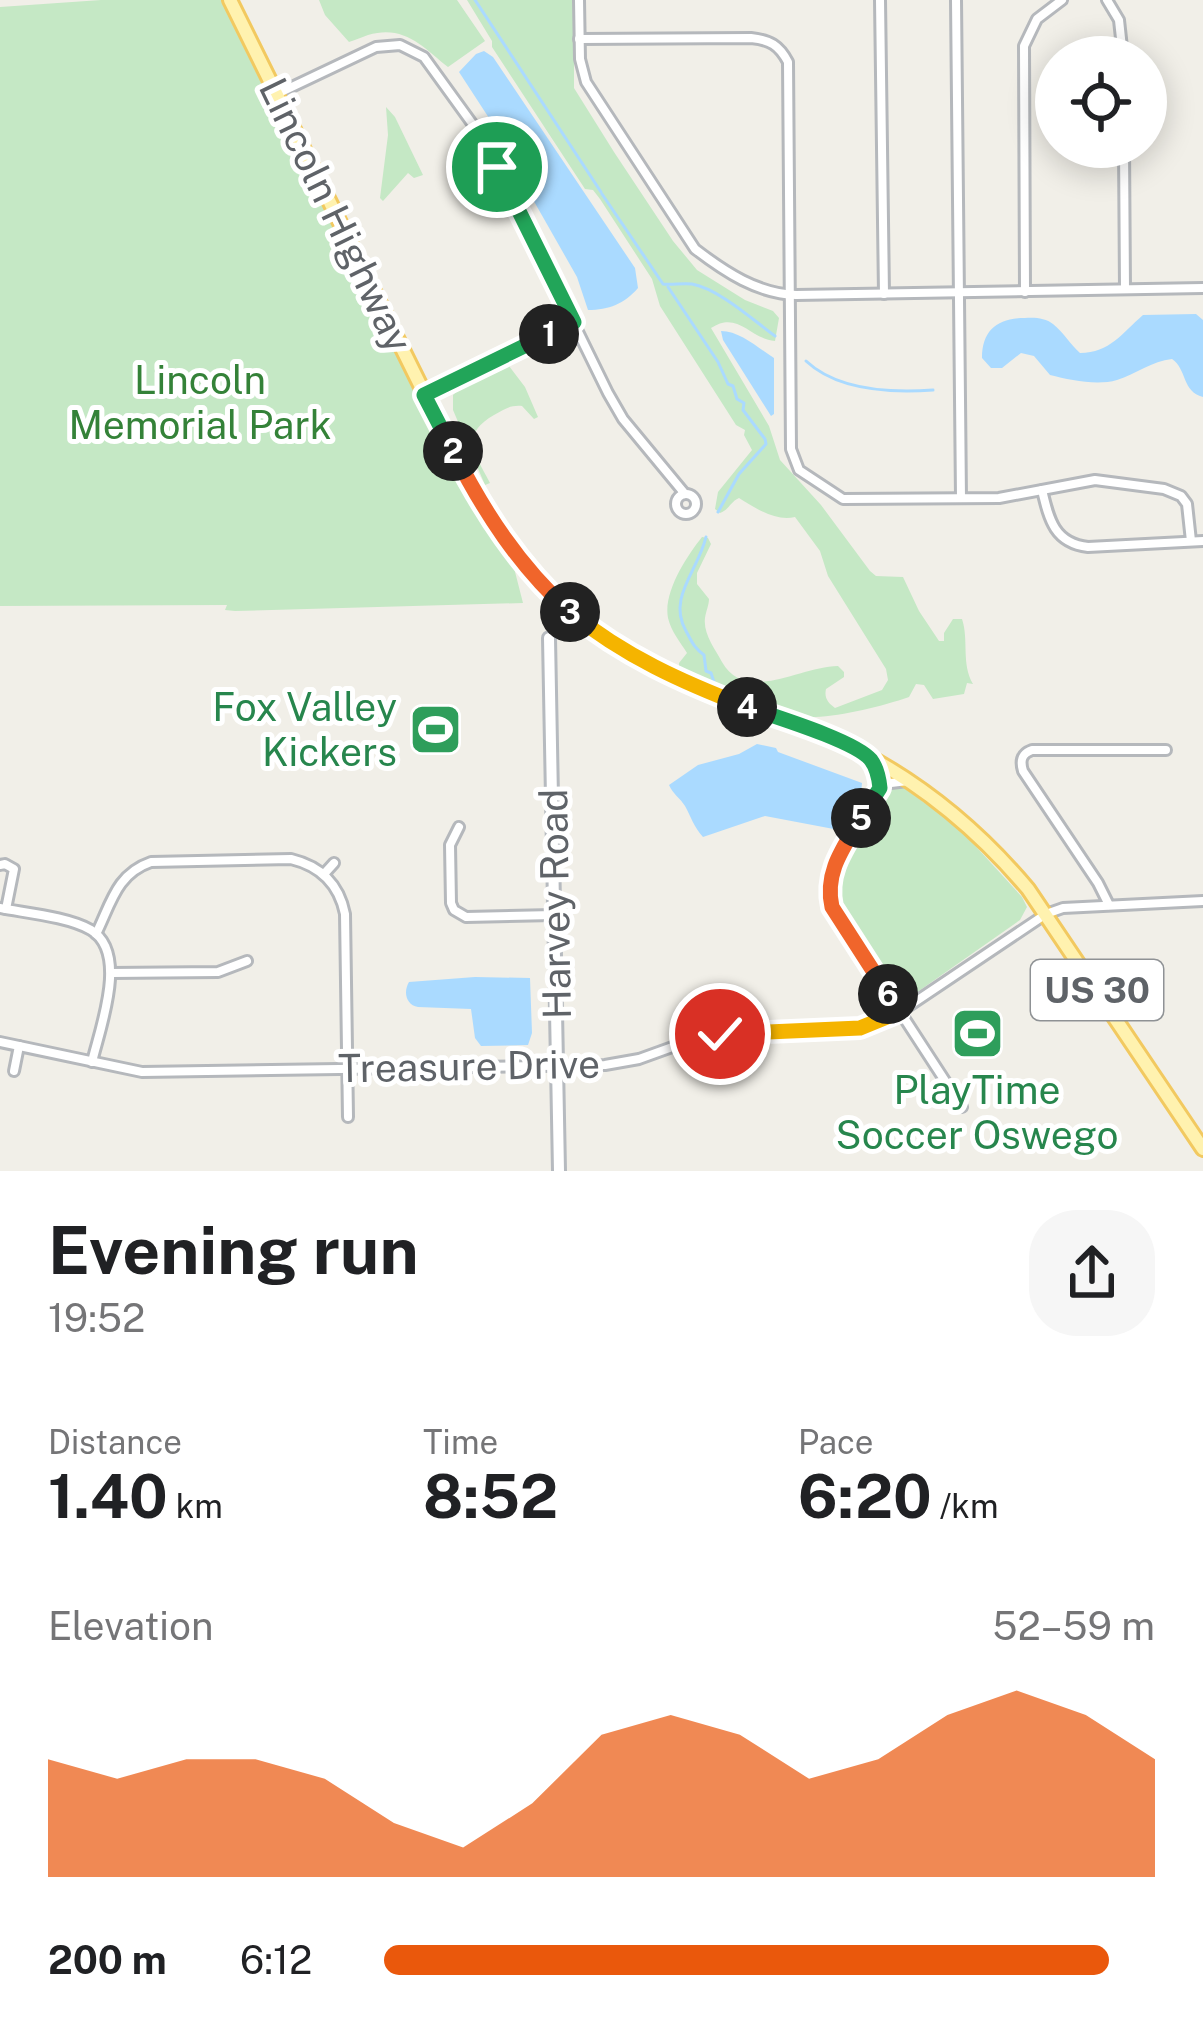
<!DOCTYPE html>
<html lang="en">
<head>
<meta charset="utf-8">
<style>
  body { margin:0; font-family:"Public Sans",sans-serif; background:#f6f6f6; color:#202124; height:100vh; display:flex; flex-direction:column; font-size:45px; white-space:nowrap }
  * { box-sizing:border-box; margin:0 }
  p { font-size:39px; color:#757577 }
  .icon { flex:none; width:66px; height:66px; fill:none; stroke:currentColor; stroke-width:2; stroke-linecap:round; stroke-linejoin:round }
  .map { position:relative; height:1171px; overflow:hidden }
  .side { display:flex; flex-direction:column; background:#fff; flex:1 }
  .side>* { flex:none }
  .fabs { position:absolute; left:1035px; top:36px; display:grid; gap:24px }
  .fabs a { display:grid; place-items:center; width:132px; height:132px; border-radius:50%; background:#fff; box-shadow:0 6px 30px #0003; font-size:60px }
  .pin { position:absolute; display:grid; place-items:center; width:102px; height:102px; color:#fff; margin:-51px; border:6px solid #fff; border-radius:50%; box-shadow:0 3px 12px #0007 }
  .km { position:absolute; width:60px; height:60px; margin:-30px; border-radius:50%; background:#222; color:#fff; font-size:33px; line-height:60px; text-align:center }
  .round { display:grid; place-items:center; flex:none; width:126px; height:126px; border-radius:48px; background:#f6f6f6 }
  .head { display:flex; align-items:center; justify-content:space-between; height:204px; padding:0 48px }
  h1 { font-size:66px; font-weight:700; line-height:90px }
  .figures { display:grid; grid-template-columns:repeat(3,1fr); gap:18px; height:204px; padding:12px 48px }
  .figures div { display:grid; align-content:center }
  .figures b { font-size:60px; font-weight:700 }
  .figures small { font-size:33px; font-weight:400 }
  .figures p { font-size:33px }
  .chart { height:336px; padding:24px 48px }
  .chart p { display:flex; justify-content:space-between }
  .chart svg { width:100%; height:216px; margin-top:12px; fill:#ea580c; opacity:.7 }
  ul { padding:0 48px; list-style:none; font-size:39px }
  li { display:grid; grid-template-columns:192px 144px 1fr; align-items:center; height:90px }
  li i { height:30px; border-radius:15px; background:#ea580c }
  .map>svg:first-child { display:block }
  .green { fill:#c5e8c5 }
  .water { fill:#aadaff }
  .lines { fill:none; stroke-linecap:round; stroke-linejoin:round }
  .stream { stroke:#aadaff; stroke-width:3 }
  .street-casing { stroke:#b5b8bc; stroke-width:14 }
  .secondary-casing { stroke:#b6babf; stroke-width:16 }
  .primary-casing { stroke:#f2c960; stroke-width:18 }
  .street { stroke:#fff; stroke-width:8 }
  .secondary { stroke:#fff; stroke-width:10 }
  .primary { stroke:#fff2af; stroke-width:12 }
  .split-1-casing { stroke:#fff; stroke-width:24 }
  .split-2-casing { stroke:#fff; stroke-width:24 }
  .split-3-casing { stroke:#fff; stroke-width:24 }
  .split-4-casing { stroke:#fff; stroke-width:24 }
  .split-5-casing { stroke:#fff; stroke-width:24 }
  .split-6-casing { stroke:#fff; stroke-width:24 }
  .split-7-casing { stroke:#fff; stroke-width:24 }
  .split-1 { stroke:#22a559; stroke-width:15 }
  .split-2 { stroke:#22a559; stroke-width:15 }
  .split-3 { stroke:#f0652b; stroke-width:15 }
  .split-4 { stroke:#f5b400; stroke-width:15 }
  .split-5 { stroke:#22a559; stroke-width:15 }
  .split-6 { stroke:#f0652b; stroke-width:15 }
  .split-7 { stroke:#f5b400; stroke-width:15 }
  .labels { text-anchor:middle; stroke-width:10; stroke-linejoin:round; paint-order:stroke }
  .shield { fill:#fff; stroke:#8f9295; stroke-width:3 }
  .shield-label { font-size:36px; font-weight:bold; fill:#5f6368 }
  .street-label { font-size:39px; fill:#5f6368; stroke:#fff }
  .park-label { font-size:39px; fill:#348238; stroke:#fff }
  .leisure-label { font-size:39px; fill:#27864d; stroke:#fff; text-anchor:end }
</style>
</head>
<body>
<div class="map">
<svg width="1203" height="1171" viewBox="0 0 1203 1171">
  <rect width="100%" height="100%" fill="#f1efe8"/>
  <g class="green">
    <polygon points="101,0 222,0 452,466 486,525 512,560 523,603 235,611 225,610 227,605 0,606 0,7"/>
    <path d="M319 0H457L485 41 448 67C423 47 404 24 368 35 362 37 356 40 349 42L325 15Z"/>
    <path d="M467 0H574V88L614 152 673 241 697 270 745 300 773 311 779 318 775 341C750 339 738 310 711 328L769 426 780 460 821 505 870 571 876 576 903 577 919 611 939 641H944V633L953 619H962C969 640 961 664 973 684L967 683 964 694 933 699 924 685 916 684 909 697C883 706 843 716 815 717 780 718 712 686 679 671V663L687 653C680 642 671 631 668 618 663 592 687 556 702 537L708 538 711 544 697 573V584L709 599C709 605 706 611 705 618 703 634 715 649 722 662 746 704 798 667 838 666L844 672V677L826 689C824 698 828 703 835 708L882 690 888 680 886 669 828 576 820 551 795 517C776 522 755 508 739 498 730 502 729 510 720 513L715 509 718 492 752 450 744 435 745 430 736 425 660 306 652 279 600 199 593 190 585 189 492 47V41Z"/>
    <polygon points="386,107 395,117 423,175 414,178 408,173 383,201 380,198 388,135"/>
    <path d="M509 366 525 387 538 417 534 419 522 406C510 405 505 409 494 415 459 435 475 454 490 483L485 485 453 410V395L461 387Z"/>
    <path d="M903 787 959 828 1022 897 1027 907 1020 920 906 1000 897 995 840 903C836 861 869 823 889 788Z"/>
  </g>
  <g class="water">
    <path d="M484 51 493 57 635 268 638 288C624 304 609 310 588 310L577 277 523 182 502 138 459 72 476 54Z"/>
    <path d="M1196 314 1203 320V397C1182 392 1187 369 1172 359 1152 361 1136 374 1117 380 1097 386 1070 380 1050 375L1034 356 1021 353 1002 368H991L982 358C982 330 998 318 1025 318 1034 317 1046 318 1053 324 1063 332 1071 345 1080 353 1110 353 1122 333 1143 315Z"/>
    <path d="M721 331C740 331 758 348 774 358V414L771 416 723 340Z"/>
    <path d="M757 744 776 748 778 752 862 783 861 793 839 830 765 816 703 837C694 827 691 817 685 806 680 798 673 794 669 785L698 765 739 754Z"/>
    <path d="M475 977 530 978 532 1033 528 1045 481 1046 475 1038 471 1009 418 1007C406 1005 403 992 409 982Z"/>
  </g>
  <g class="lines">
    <g class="stream">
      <polyline points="475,0 601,192"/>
      <path d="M602 194 663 284C672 285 682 283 692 284 719 289 753 320 775 336"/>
      <polyline points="668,287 718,362 728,384 733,386 737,399 744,403 743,410 765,439 766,444 739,474 718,512"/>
      <path d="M806 361C838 391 891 393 933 390"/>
      <path d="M706 537C698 571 667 598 686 631 692 642 694 648 704 655L706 671 711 673 715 685"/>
      <polyline points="736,711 743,717 762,726"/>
    </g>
    <defs>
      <g id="street">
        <path d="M579 0 580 59 586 82 695 249C725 272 758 294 796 295L1203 288"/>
        <polyline points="880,0 884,294"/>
        <polyline points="956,0 961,498"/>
        <polyline points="1107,0 1119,20 1123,57"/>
        <path d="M579 39 751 38C770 40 779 45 788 62L791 449 799 470 843 499 999 498 1095 480 1164 489 1181 496 1187 504 1191 541"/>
        <polyline points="277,94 376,47 400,45 424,57 484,140 608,393 623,419 685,494"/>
        <polyline points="1124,147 1125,289"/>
        <polyline points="1025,292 1024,46 1037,19 1062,0"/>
        <polyline points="425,395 574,322"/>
        <path d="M1042 490C1049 519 1054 543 1088 547L1203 541"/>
        <circle cx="686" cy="504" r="10"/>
        <polyline points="871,761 880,787"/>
        <path d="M907 781 891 783 880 787C858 823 822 864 832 907L962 1107"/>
        <polyline points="459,827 450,845 451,903 454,910 466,917 554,915"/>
        <polyline points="0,865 5,864 14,869 6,909"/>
        <polyline points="324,874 334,863"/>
        <path d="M1109 905 1098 883 1023 771C1020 761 1021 754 1032 750H1166"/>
        <path d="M0 908C26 913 69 917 91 930 129 953 100 1028 92 1062"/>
        <path d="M96 934C111 904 116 874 151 862L291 859C320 866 339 884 345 914L348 1117"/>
        <polyline points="111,973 218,972 247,961"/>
        <polyline points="0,1042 142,1072 605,1065 639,1059 700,1037 860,1028 900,1012 1046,914 1063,908 1203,901"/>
        <polyline points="14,1071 19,1046"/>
      </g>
      <polyline id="secondary" points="549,638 559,1171"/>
      <path id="primary" d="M230 0 473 492C520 575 591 643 679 680 738 705 801 722 858 751 924 785 980 832 1028 889L1203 1149"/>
    </defs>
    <use href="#street" class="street-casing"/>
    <use href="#secondary" class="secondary-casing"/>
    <use href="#primary" class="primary-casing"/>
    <use href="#street" class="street"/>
    <use href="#secondary" class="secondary"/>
    <use href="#primary" class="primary"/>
  </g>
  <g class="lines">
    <defs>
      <polyline id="split-1" points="497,167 574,322 549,334"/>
      <polyline id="split-2" points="453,451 424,395 549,334"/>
      <path id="split-3" d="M453 451C484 512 519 566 570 612"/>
      <path id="split-4" d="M570 612C624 656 682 682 747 707"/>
      <path id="split-5" d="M747 707C773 716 856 741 871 760 877 768 879 778 880 788L861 818"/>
      <path id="split-6" d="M861 818C844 847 824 872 832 907L888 994"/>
      <polyline id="split-7" points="720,1034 860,1028 899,1012 888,994"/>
    </defs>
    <use href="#split-1" class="split-1-casing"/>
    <use href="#split-2" class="split-2-casing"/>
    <use href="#split-3" class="split-3-casing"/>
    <use href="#split-4" class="split-4-casing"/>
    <use href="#split-5" class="split-5-casing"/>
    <use href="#split-6" class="split-6-casing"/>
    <use href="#split-7" class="split-7-casing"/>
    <use href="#split-1" class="split-1"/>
    <use href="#split-2" class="split-2"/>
    <use href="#split-3" class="split-3"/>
    <use href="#split-4" class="split-4"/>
    <use href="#split-5" class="split-5"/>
    <use href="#split-6" class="split-6"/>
    <use href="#split-7" class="split-7"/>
  </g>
  <defs>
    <symbol id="stadium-square" viewBox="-11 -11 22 22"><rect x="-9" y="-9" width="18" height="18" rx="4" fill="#2e9e5b" stroke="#fff"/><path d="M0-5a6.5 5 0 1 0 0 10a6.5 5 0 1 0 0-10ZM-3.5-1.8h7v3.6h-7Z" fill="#fff"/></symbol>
  </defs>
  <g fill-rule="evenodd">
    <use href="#stadium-square" x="406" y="700" width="59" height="59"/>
    <use href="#stadium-square" x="948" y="1004" width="59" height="59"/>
  </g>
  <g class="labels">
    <rect class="shield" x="1031" y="960" width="132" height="60" rx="9"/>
    <g class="shield-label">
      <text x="1097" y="1003">US 30</text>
    </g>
    <g class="street-label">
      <text transform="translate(336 215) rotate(64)" y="14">Lincoln Highway</text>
      <text transform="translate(555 904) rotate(-91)" y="14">Harvey Road</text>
      <text transform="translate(469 1066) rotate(-1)" y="14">Treasure Drive</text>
    </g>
    <g class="park-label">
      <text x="200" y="394">Lincoln<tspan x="200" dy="45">Memorial Park</tspan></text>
    </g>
    <g class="leisure-label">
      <text x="397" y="721">Fox Valley<tspan x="397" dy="45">Kickers</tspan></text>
      <text x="977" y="1104" text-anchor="middle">PlayTime<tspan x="977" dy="45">Soccer Oswego</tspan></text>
    </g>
  </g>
</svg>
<div class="fabs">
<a><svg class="icon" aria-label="locate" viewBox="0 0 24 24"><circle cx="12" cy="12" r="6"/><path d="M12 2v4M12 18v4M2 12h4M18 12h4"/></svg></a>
</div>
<div class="pin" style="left:497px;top:167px;background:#1e9e55"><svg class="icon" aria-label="arrive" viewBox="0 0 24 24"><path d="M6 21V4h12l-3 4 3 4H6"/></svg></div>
<div class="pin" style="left:720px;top:1034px;background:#d93025"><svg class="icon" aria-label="check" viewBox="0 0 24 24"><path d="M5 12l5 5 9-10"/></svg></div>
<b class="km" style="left:549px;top:334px">1</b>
<b class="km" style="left:453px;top:451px">2</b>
<b class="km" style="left:570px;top:612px">3</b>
<b class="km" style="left:747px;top:707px">4</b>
<b class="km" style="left:861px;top:818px">5</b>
<b class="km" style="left:888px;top:994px">6</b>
</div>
<section class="side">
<div class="head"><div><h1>Evening run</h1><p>19:52</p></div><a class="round"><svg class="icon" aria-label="share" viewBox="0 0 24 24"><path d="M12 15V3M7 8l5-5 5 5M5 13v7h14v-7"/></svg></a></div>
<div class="figures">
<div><p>Distance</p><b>1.40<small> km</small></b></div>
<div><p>Time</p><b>8:52</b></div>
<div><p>Pace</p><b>6:20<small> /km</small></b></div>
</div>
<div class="chart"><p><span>Elevation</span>52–59 m</p>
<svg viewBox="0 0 160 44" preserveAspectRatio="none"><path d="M0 44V20L10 24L20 20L30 20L40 24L50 33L60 38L70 29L80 15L90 11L100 15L110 24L120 20L130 11L140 6L150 11L160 20V44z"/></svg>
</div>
<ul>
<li><b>200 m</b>6:12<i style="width:94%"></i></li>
</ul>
</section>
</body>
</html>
